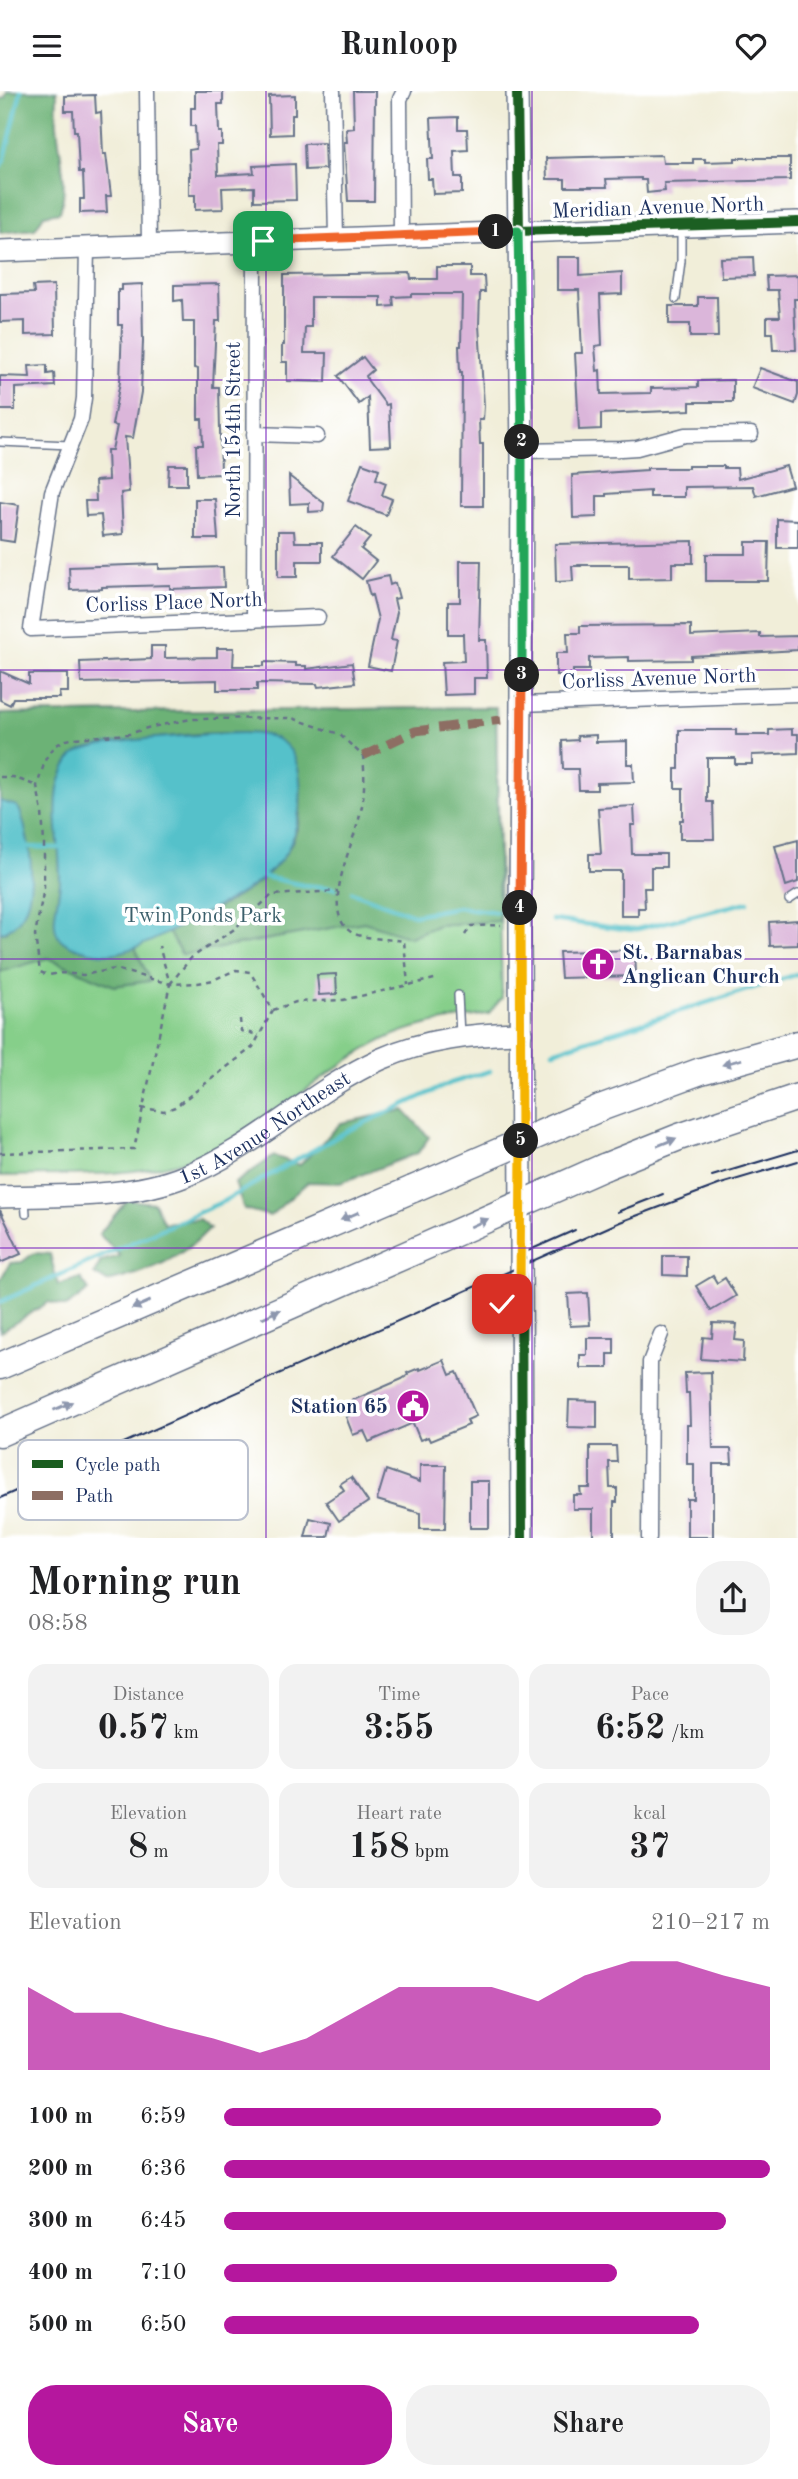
<!DOCTYPE html>
<html lang="en">
<head>
<meta charset="utf-8">
<style>
  body { margin:0; font-family:"Old Standard TT",serif; background:#f2f2f2; color:#202124; height:100vh; display:flex; flex-direction:column; font-size:26px; white-space:nowrap }
  * { box-sizing:border-box; margin:0 }
  p { font-size:23px; color:#757577 }
  .icon { flex:none; width:38px; height:38px; fill:none; stroke:currentColor; stroke-width:2; stroke-linecap:round; stroke-linejoin:round }
  .map { position:relative; height:1447px; overflow:hidden }
  .side { display:flex; flex-direction:column; background:#fff; flex:1 }
  .side>* { flex:none }
  .pin { position:absolute; display:grid; place-items:center; width:60px; height:60px; color:#fff; margin:-30px; border-radius:14px; box-shadow:0 4px 10px #0006 }
  .km { position:absolute; width:35px; height:35px; margin:-18px; border-radius:50%; background:#222; color:#fff; font-size:19px; line-height:35px; text-align:center }
  .round { display:grid; place-items:center; flex:none; width:74px; height:74px; border-radius:28px; background:#f2f2f2 }
  .head { display:flex; align-items:center; justify-content:space-between; height:119px; padding:0 28px }
  h1 { font-size:38px; font-weight:700; line-height:52px }
  .figures { display:grid; grid-template-columns:repeat(3,1fr); gap:10px; height:119px; padding:7px 28px }
  .figures div { display:grid; align-content:center; border-radius:18px; background:#f2f2f2; text-align:center }
  .figures b { font-size:35px; font-weight:700 }
  .figures small { font-size:19px; font-weight:400 }
  .figures p { font-size:19px }
  .chart { height:196px; padding:14px 28px }
  .chart p { display:flex; justify-content:space-between }
  .chart svg { width:100%; height:126px; margin-top:7px; fill:#b5179e; opacity:.7 }
  .cta { display:flex; gap:14px; margin-top:auto; padding:14px 28px }
  .cta a { flex:1; height:80px; border-radius:28px; background:#b5179e; color:#fff; font-size:28px; font-weight:700; line-height:80px; text-align:center }
  .cta a+a { background:#f2f2f2; color:#202124 }
  ul { padding:0 28px; list-style:none; font-size:23px }
  li { display:grid; grid-template-columns:112px 84px 1fr; align-items:center; height:52px }
  li i { height:18px; border-radius:9px; background:#b5179e }
  header { display:flex; justify-content:space-between; align-items:center; height:91px; padding:0 28px; background:#fff; font-size:32px; font-weight:700 }
  .map>svg:first-child { display:block }
  .green { fill:#86cf8a; stroke:#507f74; stroke-width:2 }
  .forest { fill:#6cb276; stroke:#44706a; stroke-width:2 }
  .water { fill:#54c1ca; stroke:#387894; stroke-width:2 }
  .lines { fill:none; stroke-linecap:round; stroke-linejoin:round }
  .stream { stroke:#54c1ca; stroke-width:4.5 }
  .building { fill:#dbb6da }
  .lane-casing { stroke:#667289; stroke-width:10 }
  .street-casing { stroke:#667289; stroke-width:17 }
  .secondary-casing { stroke:#667289; stroke-width:24 }
  .highway-casing { stroke:#667289; stroke-width:29 }
  .path { stroke:#667289; stroke-width:2.5; stroke-dasharray:5 5; stroke-linecap:butt }
  .lane { stroke:#fff; stroke-width:7 }
  .street { stroke:#fff; stroke-width:14 }
  .secondary { stroke:#fff; stroke-width:21 }
  .highway { stroke:#fff; stroke-width:26 }
  .tram { stroke:#1b2f5e; stroke-width:2 }
  .highway-bridge-casing { stroke:#667289; stroke-width:29; stroke-linecap:butt }
  .highway-bridge { stroke:#fff; stroke-width:26 }
  .quiet { stroke:#8d6e63; stroke-width:9; stroke-dasharray:18 9; stroke-linecap:butt }
  .cycleway-casing { stroke:#fff; stroke-width:15 }
  .cycleway { stroke:#1b5e20; stroke-width:10 }
  .oneway { fill:#8d97ae }
  .split-1-casing { stroke:#fff; stroke-width:14 }
  .split-2-casing { stroke:#fff; stroke-width:14 }
  .split-3-casing { stroke:#fff; stroke-width:14 }
  .split-4-casing { stroke:#fff; stroke-width:14 }
  .split-5-casing { stroke:#fff; stroke-width:14 }
  .split-6-casing { stroke:#fff; stroke-width:14 }
  .split-1 { stroke:#f0652b; stroke-width:9 }
  .split-2 { stroke:#22a559; stroke-width:9 }
  .split-3 { stroke:#22a559; stroke-width:9 }
  .split-4 { stroke:#f0652b; stroke-width:9 }
  .split-5 { stroke:#f5b400; stroke-width:9 }
  .split-6 { stroke:#f5b400; stroke-width:9 }
  .grid { fill:none; stroke:#7b2cbf; stroke-width:2; stroke-opacity:0.55 }
  .labels { text-anchor:middle; stroke-width:7; stroke-linejoin:round; paint-order:stroke }
  .street-label { font-size:21px; fill:#1b2f5e; stroke:#fff }
  .park-label { font-size:21px; fill:#3b5f6b; stroke:#fff }
  .poi-label { font-size:21px; font-weight:bold; fill:#1b2f5e; stroke:#fff; text-anchor:start }
  .key { fill:#fff; stroke:#bbc1cf; stroke-width:2 }
  .key-label { font-size:19px; fill:#1b2f5e }
</style>
</head>
<body>
<header><svg class="icon" aria-label="menu" viewBox="0 0 24 24"><path d="M4 6h16M4 12h16M4 18h16"/></svg>Runloop<svg class="icon" aria-label="heart" viewBox="0 0 24 24"><path d="M12 20l-8-8c-3-5 5-10 8-4 3-6 11-1 8 4z"/></svg></header>
<div class="map">
<svg width="798" height="1447" viewBox="0 0 798 1447">
  <rect width="100%" height="100%" fill="#fff"/>
  <filter id="ink" filterUnits="userSpaceOnUse"><feTurbulence type="fractalNoise" baseFrequency=".0143" numOctaves="2"/><feDisplacementMap in="SourceGraphic" scale="14" xChannelSelector="R" yChannelSelector="G"/><feConvolveMatrix kernelMatrix="1 2 1 2 8 2 1 2 1" color-interpolation-filters="sRGB"/></filter>
  <filter id="wash" filterUnits="userSpaceOnUse"><feTurbulence type="fractalNoise" baseFrequency=".00686" numOctaves="4" result="noise"/><feDisplacementMap in="SourceGraphic" scale="28" xChannelSelector="R" yChannelSelector="G"/><feGaussianBlur stdDeviation="1.57" result="paint"/><feColorMatrix in="noise" values="0 0 0 0 0 0 0 0 0 0 0 0 0 0 0 0 0 1.4 0 .05"/><feComposite in="paint" operator="in"/></filter>
  <g filter="url(#wash)">
    <rect width="100%" height="100%" fill="#f1eed9"/>
    <path class="green" d="M496 616 502 907 488 923C453 929 418 932 385 948 316 981 255 1051 180 1071 123 1087 59 1083 0 1085V623Z"/>
    <g class="forest">
      <path d="M7 0H57C57 11 56 22 57 33 59 63 69 92 60 121L44 124 35 138 0 142V8L5 7Z"/>
      <path d="M496 616 499 830 438 834 410 846 364 831 182 864 168 841C219 815 295 788 300 721 301 712 300 703 299 694 298 677 294 656 277 649 241 632 122 650 81 660L61 687 58 697 60 792 56 820 95 862H118L135 856 150 890 114 895 48 867 0 881V842L7 840 29 761 22 725 0 710V623Z"/>
      <polygon points="404,1019 429,1046 418,1062 340,1092 308,1091 270,1125 244,1118 235,1092 274,1065 300,1074 341,1032"/>
      <path d="M127 1109 154 1112 164 1132 199 1128 210 1137C180 1169 148 1181 107 1191L94 1183 101 1170 120 1165 99 1143Z"/>
      <polygon points="34,1162 50,1163 58,1194 80,1187 89,1199 66,1216 49,1211 0,1241 0,1189 10,1172 22,1171"/>
    </g>
    <g class="water">
      <path d="M210 643C232 643 263 638 282 651 312 671 301 745 281 769 256 799 222 813 189 830 167 842 142 857 116 862 102 865 66 858 58 845 50 830 59 808 60 792 61 761 53 728 58 697 60 686 66 671 74 664 93 649 182 645 210 643Z"/>
      <path d="M0 710 17 715 20 720C32 754 44 828 0 842Z"/>
    </g>
    <g class="lines">
      <g class="stream">
        <polyline points="0,76 5,67 21,0"/>
        <polyline points="25,756 62,757"/>
        <polyline points="260,785 303,794 335,797"/>
        <polyline points="352,801 414,824 458,816 496,821"/>
        <polyline points="552,829 633,839 748,811"/>
        <polyline points="553,960 798,883"/>
        <polyline points="0,1211 224,1110 347,1040 451,992 490,980"/>
      </g>
    </g>
    <g id="blocks">
      <g class="building">
        <polygon points="195,0 223,0 223,13 218,13 219,41 222,41 222,54 217,54 218,84 254,82 253,75 295,73 296,109 254,110 254,96 222,97 223,118 195,119 195,104 189,104 189,85 190,85 189,59 196,58 195,35 191,35 191,17 195,17"/>
        <polygon points="353,0 375,0 374,110 348,110 344,51 347,51 346,38 354,37"/>
        <polygon points="95,4 96,22 101,21 103,63 106,63 111,105 106,105 107,121 80,122 80,108 84,108 83,81 79,81 77,40 74,40 73,20 65,20 65,5"/>
        <polygon points="295,4 295,24 292,24 292,43 270,44 269,5"/>
        <polygon points="458,26 458,38 467,38 468,59 454,60 455,86 462,86 462,102 433,103 432,88 428,88 427,68 433,68 431,27"/>
        <polygon points="324,52 325,78 305,79 304,53"/>
        <polygon points="662,64 663,72 693,72 693,68 705,68 705,71 735,70 735,67 790,67 790,89 664,92 665,100 647,102 646,89 641,89 641,87 606,88 607,96 565,96 565,88 547,88 546,67"/>
        <polygon points="557,166 580,166 580,185 622,182 622,203 600,204 602,254 595,255 597,280 600,279 601,303 651,302 651,297 698,296 698,290 733,289 733,311 690,311 690,319 601,323 601,338 579,339 575,262 582,262 579,199 557,199"/>
        <polygon points="753,166 754,185 721,186 720,167"/>
        <polygon points="437,175 470,175 470,185 484,185 485,201 480,201 479,234 484,315 483,329 479,329 480,353 483,353 483,415 461,415 462,281 460,281 459,255 461,255 462,203 411,203 411,205 393,206 394,215 381,216 381,206 311,206 311,236 305,236 304,262 327,262 326,291 287,290 287,271 282,271 282,254 284,254 284,184 410,182 411,188 437,188"/>
        <polygon points="798,184 798,208 794,208 796,259 773,259 772,242 767,242 767,226 780,226 778,199 767,199 766,185"/>
        <polygon points="142,193 143,250 141,301 133,347 125,346 129,401 121,402 123,443 103,445 101,424 86,425 85,410 96,410 95,390 108,389 107,359 112,359 117,335 112,334 120,291 122,234 118,234 118,199 122,199 122,194"/>
        <polygon points="219,193 220,230 216,230 213,296 219,296 221,383 197,384 196,354 203,354 202,328 198,328 198,278 194,277 194,231 183,231 182,209 174,210 174,194"/>
        <polygon points="54,194 55,243 25,244 25,230 0,231 0,203 34,202 33,195"/>
        <polygon points="698,206 717,206 718,246 690,246 690,233 669,233 669,215 698,215"/>
        <polygon points="363,266 373,279 366,285 368,290 386,314 389,313 391,355 370,356 368,306 359,313 338,285"/>
        <polygon points="47,274 47,283 54,282 55,295 15,297 15,319 0,319 0,285 30,286 29,275"/>
        <polygon points="760,277 798,291 798,304 795,313 752,297"/>
        <polygon points="362,372 379,378 376,388 386,392 382,404 392,408 386,424 348,410"/>
        <polygon points="169,374 187,374 187,394 168,394"/>
        <polygon points="688,375 724,375 724,377 737,377 738,388 786,375 792,395 756,405 753,395 684,396 684,406 650,406 650,400 606,403 606,405 597,405 597,426 573,427 572,384 647,379 647,377 688,377"/>
        <polygon points="289,385 324,412 323,420 309,421 309,412 290,413"/>
        <polygon points="195,408 215,408 218,448 195,448"/>
        <polygon points="0,411 19,414 14,451 0,449"/>
        <polygon points="777,428 798,429 798,457 777,457"/>
        <polygon points="356,436 370,447 361,458 376,470 362,488 333,465"/>
        <polygon points="278,440 294,440 295,451 322,451 322,470 297,470 297,486 278,486"/>
        <polygon points="693,450 693,472 672,472 672,487 629,488 629,474 579,474 580,475 572,475 573,490 556,491 555,453"/>
        <polygon points="746,451 769,451 768,490 706,490 706,463 746,463"/>
        <polygon points="460,470 481,470 479,549 486,549 487,587 474,587 474,603 444,604 442,571 464,570 463,543 448,543 448,511 460,511"/>
        <polygon points="159,473 159,478 223,476 224,496 170,498 170,494 102,496 102,498 70,499 69,476"/>
        <polygon points="388,485 390,494 395,492 399,507 394,508 397,521 391,549 397,550 391,580 368,575 378,528 372,504 370,505 366,490"/>
        <polygon points="691,534 691,545 760,542 760,546 798,545 798,559 691,565 691,569 629,570 629,566 589,567 589,579 573,579 573,584 556,584 556,562 568,562 567,542 580,542 580,535"/>
        <polygon points="151,555 165,555 165,567 217,566 217,557 234,557 233,575 264,575 264,571 296,572 296,575 306,575 306,578 352,572 355,592 318,596 317,593 257,592 257,599 217,599 217,589 81,592 80,571 151,568"/>
        <polygon points="0,580 29,593 29,583 68,583 68,601 59,601 60,607 13,607 10,614 0,609"/>
        <polygon points="792,638 792,643 798,643 798,662 752,664 752,673 735,673 735,667 707,667 707,711 713,711 714,748 680,748 680,729 683,729 683,697 675,697 675,678 679,678 679,639 736,639 736,644 769,644 769,639"/>
        <polygon points="596,644 596,651 627,650 627,673 633,673 634,691 597,692 597,699 579,699 578,678 563,678 562,650 578,649 577,645"/>
        <polygon points="634,715 635,734 631,734 632,763 666,763 666,776 651,776 651,797 644,797 645,817 638,817 638,825 621,825 621,780 589,780 589,763 601,763 598,717"/>
        <polygon points="798,749 798,791 786,795 775,755"/>
        <polygon points="798,829 798,854 770,855 769,831"/>
        <polygon points="635,859 636,885 561,887 559,861"/>
        <polygon points="336,883 337,903 319,904 317,884"/>
        <polygon points="0,1119 21,1163 0,1172"/>
        <polygon points="663,1165 687,1165 687,1185 663,1184"/>
        <polygon points="713,1185 717,1192 725,1187 736,1205 711,1220 696,1195"/>
        <polygon points="588,1202 590,1234 570,1235 568,1203"/>
        <polygon points="713,1232 737,1233 735,1249 744,1250 743,1271 701,1268 703,1246 712,1247"/>
        <polygon points="587,1247 614,1247 614,1263 608,1263 608,1277 580,1277 580,1264 587,1264"/>
        <polygon points="444,1269 450,1284 457,1281 476,1325 467,1329 469,1334 430,1350 428,1346 420,1349 413,1332 369,1351 364,1340 353,1344 346,1326 356,1321 351,1310 402,1288 408,1284 407,1282 419,1277 420,1279"/>
        <polygon points="711,1281 713,1358 731,1358 732,1373 713,1373 713,1446 687,1446 687,1408 694,1408 694,1373 687,1373 687,1334 690,1334 689,1302 686,1302 685,1282"/>
        <polygon points="569,1309 597,1310 597,1337 568,1336"/>
        <polygon points="590,1355 616,1355 617,1371 609,1371 610,1397 617,1397 617,1411 614,1411 614,1446 593,1446 593,1418 573,1418 573,1404 581,1404 580,1397 590,1397"/>
        <polygon points="420,1374 446,1374 445,1438 420,1438 420,1422 377,1409 386,1379 420,1391"/>
        <polygon points="351,1386 368,1411 339,1430 326,1411 344,1399 340,1393"/>
        <rect x="470" y="1390" width="19" height="47"/>
        <polygon points="310,1427 331,1432 328,1446 305,1446"/>
      </g>
    </g>
  </g>
  <g filter="url(#ink)">
    <use href="#blocks" fill-opacity="0" stroke="#667289" stroke-width="2"/>
    <g class="lines">
      <defs>
        <g id="lane">
          <polyline points="676,208 681,170 681,139"/>
          <polyline points="0,351 70,354"/>
          <polyline points="789,809 798,803"/>
          <polyline points="458,904 460,944"/>
          <polyline points="25,1109 26,1123"/>
          <polyline points="484,1220 520,1205"/>
        </g>
        <g id="street">
          <polyline points="147,0 149,154"/>
          <polyline points="333,0 336,147"/>
          <polyline points="401,144 400,8 404,0"/>
          <polyline points="87,157 84,307 81,328 52,401 31,538 318,526"/>
          <polyline points="254,343 317,345"/>
          <polyline points="522,360 621,358 637,357 685,344 751,343"/>
          <polyline points="254,529 255,150"/>
          <polyline points="522,613 798,603"/>
          <polyline points="649,1447 650,1271 661,1243"/>
        </g>
        <g id="secondary">
          <polyline points="517,0 522,360 520,833 522,1447"/>
          <polyline points="0,160 798,131"/>
          <path id="s1" d="M0 1106C60 1104 128 1108 185 1085 256 1057 312 999 381 968 426 948 473 943 521 942"/>
        </g>
        <g id="highway">
          <polyline points="600,1017 701,980 798,953"/>
          <polyline points="604,1076 679,1046 798,1006"/>
          <polyline points="0,1275 413,1098"/>
          <polyline points="0,1342 417,1159"/>
        </g>
      </defs>
      <use href="#lane" class="lane-casing"/>
      <use href="#street" class="street-casing"/>
      <use href="#secondary" class="secondary-casing"/>
      <use href="#highway" class="highway-casing"/>
      <g class="path">
        <polyline points="0,686 13,686 37,695"/>
        <polyline points="465,844 471,835 501,834"/>
        <polyline points="170,893 191,867 233,839 272,804 338,800"/>
        <polyline points="273,919 296,911 343,909 439,887"/>
        <polyline points="240,928 241,940 259,944"/>
        <path d="M141 1017 164 1020 175 1016 253 956 273 919 250 881 236 879 213 889 198 892 170 893 115 878 83 884 61 882 48 884 40 881 35 844 44 797V752L42 721 37 695 46 667 55 655 63 650 75 647 129 643 147 637 191 628 292 627 339 643 363 665C365 684 365 704 360 724 354 752 319 820 351 841 362 848 391 848 404 850L408 894"/>
        <polyline points="0,1062 134,1058 170,893 159,855"/>
      </g>
      <use href="#lane" class="lane"/>
      <use href="#street" class="street"/>
      <use href="#secondary" class="secondary"/>
      <use href="#highway" class="highway"/>
      <g class="tram">
        <polyline points="712,1085 798,1059"/>
        <polyline points="617,1121 663,1103"/>
        <polyline points="521,1163 575,1139"/>
        <polyline points="0,1407 620,1131 721,1093 798,1070"/>
      </g>
      <defs>
        <g id="highway-bridge">
          <polyline points="413,1098 600,1017"/>
          <polyline points="417,1159 604,1076"/>
        </g>
      </defs>
      <use href="#highway-bridge" class="highway-bridge-casing"/>
      <use href="#highway-bridge" class="highway-bridge"/>
      <polyline class="quiet" points="363,665 415,640 501,629"/>
      <defs>
        <g id="cycleway">
          <polyline points="517,0 522,360 520,833 522,1447"/>
          <polyline points="518,140 798,131"/>
        </g>
      </defs>
      <use href="#cycleway" class="cycleway-casing"/>
      <use href="#cycleway" class="cycleway"/>
    </g>
    <defs><path id="oneway-solid" d="M-6-.8H1V-3.2L6.5 0L1 3.2V.8H-6Z" transform="scale(1.75)"/></defs>
    <g class="oneway">
      <use href="#oneway-solid" transform="translate(732 971) rotate(164)"/>
      <use href="#oneway-solid" transform="translate(667 1051) rotate(-22)"/>
      <use href="#oneway-solid" transform="translate(350 1125) rotate(157)"/>
      <use href="#oneway-solid" transform="translate(479 1132) rotate(-24)"/>
      <use href="#oneway-solid" transform="translate(141 1214) rotate(157)"/>
      <use href="#oneway-solid" transform="translate(271 1223) rotate(-24)"/>
      <use href="#oneway-solid" transform="translate(63 1315) rotate(-24)"/>
    </g>
  </g>
  <g class="lines" filter="url(#ink)">
    <defs>
      <polyline id="split-1" points="263,150 496,141"/>
      <polyline id="split-2" points="496,141 518,140 522,351"/>
      <polyline id="split-3" points="522,351 522,584"/>
      <polyline id="split-4" points="520,817 522,584"/>
      <polyline id="split-5" points="520,817 521,1050"/>
      <polyline id="split-6" points="502,1213 520,1205 521,1050"/>
    </defs>
    <use href="#split-1" class="split-1-casing"/>
    <use href="#split-2" class="split-2-casing"/>
    <use href="#split-3" class="split-3-casing"/>
    <use href="#split-4" class="split-4-casing"/>
    <use href="#split-5" class="split-5-casing"/>
    <use href="#split-6" class="split-6-casing"/>
    <use href="#split-1" class="split-1"/>
    <use href="#split-2" class="split-2"/>
    <use href="#split-3" class="split-3"/>
    <use href="#split-4" class="split-4"/>
    <use href="#split-5" class="split-5"/>
    <use href="#split-6" class="split-6"/>
  </g>
  <path class="grid" d="M266 0V1447M532 0V1447M0 289H798M0 579H798M0 868H798M0 1157H798"/>
  <defs>
    <symbol id="church-disc" viewBox="-11 -11 22 22"><circle r="9.5" fill="#b5179e" stroke="#fff"/><path d="M-1.2-6h2.4v3.5h3.3v2.4h-3.3V6h-2.4V-.1h-3.3v-2.4h3.3Z" fill="#fff"/></symbol>
    <symbol id="civic-disc" viewBox="-11 -11 22 22"><circle r="9.5" fill="#b5179e" stroke="#fff"/><path d="M-.6-6.5H3V-4.5H.6V-3L4-1V1h2V6H-6V1h2V-1L-.6-3ZM-1.2 2.5V6h2.4V2.5Z" fill="#fff"/></symbol>
  </defs>
  <g fill-rule="evenodd">
    <use href="#church-disc" x="579" y="854" width="38" height="38"/>
    <use href="#civic-disc" x="394" y="1296" width="38" height="38"/>
  </g>
  <g class="labels">
    <g class="street-label">
      <text transform="translate(658 116) rotate(-2)" y="7">Meridian Avenue North</text>
      <text transform="translate(233 339) rotate(-90)" y="7">North 154th Street</text>
      <text transform="translate(174 511) rotate(-2)" y="7">Corliss Place North</text>
      <text transform="translate(659 587) rotate(-2)" y="7">Corliss Avenue North</text>
      <text dy="7" stroke="none"><textPath href="#s1" startOffset="280">1st Avenue Northeast</textPath></text>
    </g>
    <g class="park-label">
      <text x="203" y="831">Twin Ponds Park</text>
    </g>
    <g class="poi-label">
      <text x="622" y="868">St. Barnabas<tspan x="622" dy="24">Anglican Church</tspan></text>
      <text x="388" y="1322" text-anchor="end">Station 65</text>
    </g>
  </g>
  <rect x="18" y="1349" width="230" height="80" rx="10" class="key"/>
  <rect x="32" y="1369" width="31" height="8" fill="#1b5e20"/>
  <rect x="32" y="1400" width="31" height="9" fill="#8d6e63"/>
  <g class="key-label">
    <text x="75" y="1380">Cycle path</text>
    <text x="75" y="1411">Path</text>
  </g>
</svg>
<div class="pin" style="left:263px;top:150px;background:#1e9e55"><svg class="icon" aria-label="arrive" viewBox="0 0 24 24"><path d="M6 21V4h12l-3 4 3 4H6"/></svg></div>
<div class="pin" style="left:502px;top:1213px;background:#d93025"><svg class="icon" aria-label="check" viewBox="0 0 24 24"><path d="M5 12l5 5 9-10"/></svg></div>
<b class="km" style="left:496px;top:141px">1</b>
<b class="km" style="left:522px;top:351px">2</b>
<b class="km" style="left:522px;top:584px">3</b>
<b class="km" style="left:520px;top:817px">4</b>
<b class="km" style="left:521px;top:1050px">5</b>
</div>
<section class="side">
<div class="head"><div><h1>Morning run</h1><p>08:58</p></div><a class="round"><svg class="icon" aria-label="share" viewBox="0 0 24 24"><path d="M12 15V3M7 8l5-5 5 5M5 13v7h14v-7"/></svg></a></div>
<div class="figures">
<div><p>Distance</p><b>0.57<small> km</small></b></div>
<div><p>Time</p><b>3:55</b></div>
<div><p>Pace</p><b>6:52<small> /km</small></b></div>
</div>
<div class="figures">
<div><p>Elevation</p><b>8<small> m</small></b></div>
<div><p>Heart rate</p><b>158<small> bpm</small></b></div>
<div><p>kcal</p><b>37</b></div>
</div>
<div class="chart"><p><span>Elevation</span>210–217 m</p>
<svg viewBox="0 0 160 44" preserveAspectRatio="none"><path d="M0 44V15L10 24L20 24L30 29L40 33L50 38L60 33L70 24L80 15L90 15L100 15L110 20L120 11L130 6L140 6L150 11L160 15V44z"/></svg>
</div>
<ul>
<li><b>100 m</b>6:59<i style="width:80%"></i></li>
<li><b>200 m</b>6:36<i style="width:100%"></i></li>
<li><b>300 m</b>6:45<i style="width:92%"></i></li>
<li><b>400 m</b>7:10<i style="width:72%"></i></li>
<li><b>500 m</b>6:50<i style="width:87%"></i></li>
</ul>
<div class="cta"><a>Save</a><a>Share</a></div>
</section>
</body>
</html>
